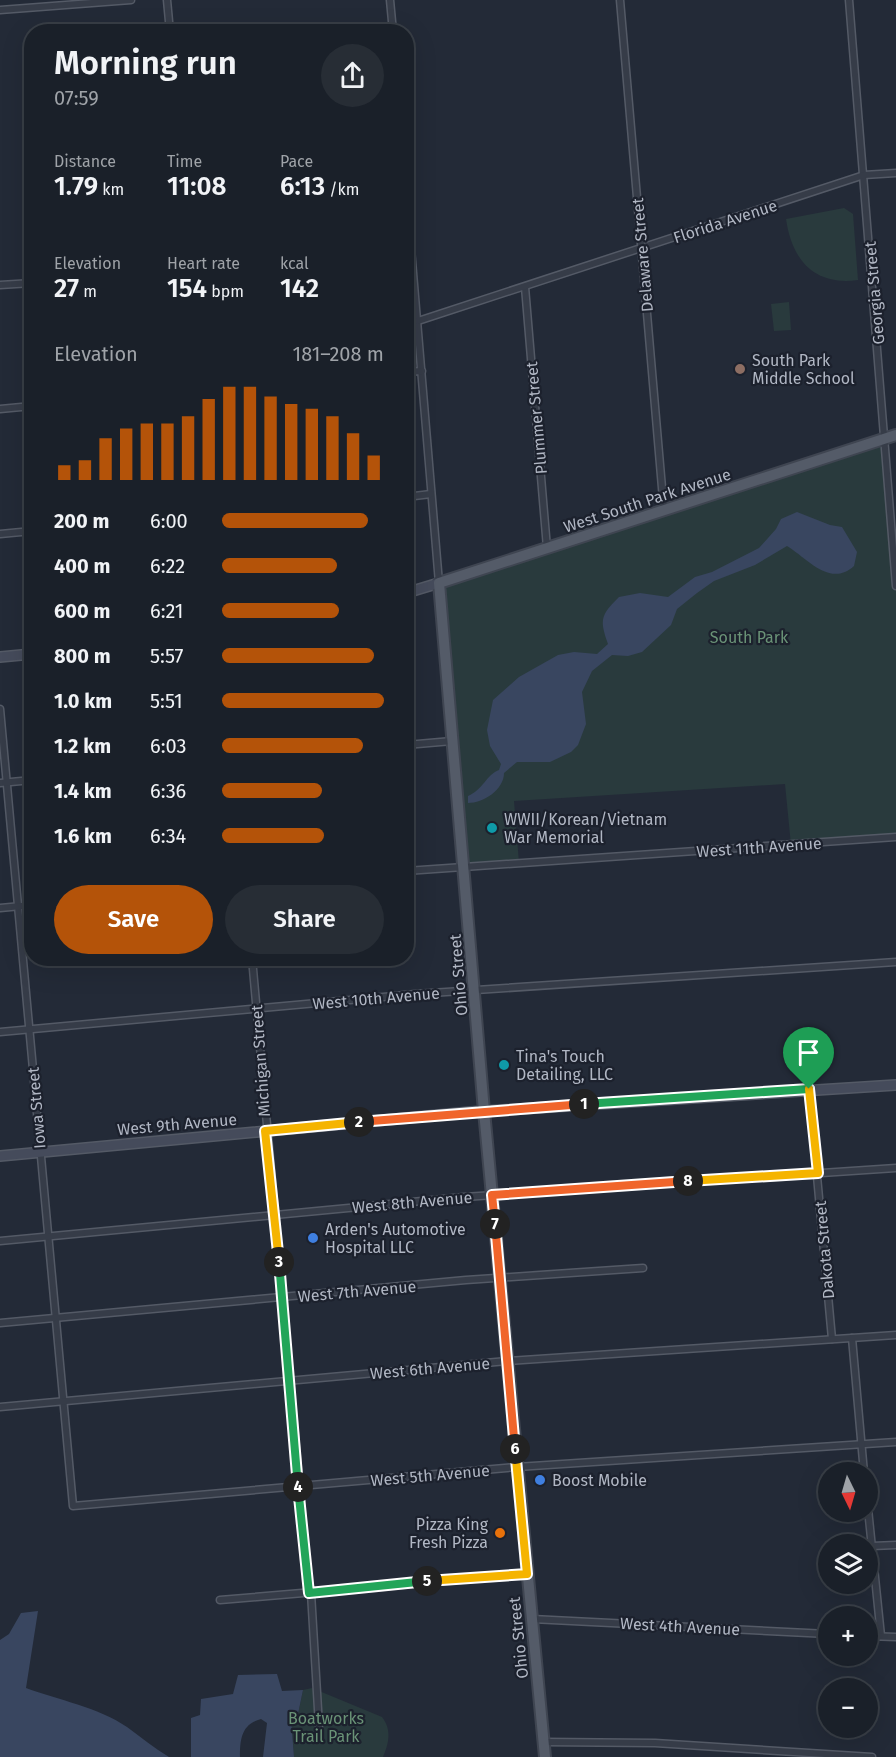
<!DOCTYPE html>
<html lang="en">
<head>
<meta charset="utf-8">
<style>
  body { margin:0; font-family:"Fira Sans",sans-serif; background:#272d35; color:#f1f3f6; height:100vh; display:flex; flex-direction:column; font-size:22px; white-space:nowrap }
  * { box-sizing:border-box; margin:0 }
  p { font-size:20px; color:#9fa3a8 }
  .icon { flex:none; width:33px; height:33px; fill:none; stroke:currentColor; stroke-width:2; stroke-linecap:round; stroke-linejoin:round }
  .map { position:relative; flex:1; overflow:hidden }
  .panel { position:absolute; left:24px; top:24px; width:390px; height:942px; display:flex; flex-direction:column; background:#1a2029; border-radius:24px; box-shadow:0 6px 24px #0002,0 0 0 2px #383e46 }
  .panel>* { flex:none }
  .needle { width:39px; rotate:175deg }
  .fabs { position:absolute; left:818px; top:1462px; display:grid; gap:12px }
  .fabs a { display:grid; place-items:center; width:60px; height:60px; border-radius:50%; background:#1a2029; box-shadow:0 6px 24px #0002,0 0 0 2px #383e46; font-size:30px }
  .pin { position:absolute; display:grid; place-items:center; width:51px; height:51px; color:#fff; margin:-62px -26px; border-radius:50% 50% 50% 0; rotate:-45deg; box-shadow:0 0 6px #0007 }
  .pin .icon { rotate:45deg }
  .km { position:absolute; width:30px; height:30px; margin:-15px; border-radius:50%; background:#222; color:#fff; font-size:16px; line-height:30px; text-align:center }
  .round { display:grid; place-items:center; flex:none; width:63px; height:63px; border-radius:32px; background:#272d35 }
  .headline { display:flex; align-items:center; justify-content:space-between; height:102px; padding:0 30px }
  h1 { font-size:33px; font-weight:600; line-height:45px }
  .metrics { display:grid; grid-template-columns:repeat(3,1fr); gap:9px; height:102px; padding:6px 30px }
  .metrics div { display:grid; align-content:center }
  .metrics b { font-size:26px; font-weight:600 }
  .metrics small { font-size:16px; font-weight:400 }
  .metrics p { font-size:16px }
  .chart { height:168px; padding:12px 30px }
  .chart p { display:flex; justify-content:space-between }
  .chart svg { width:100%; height:108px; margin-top:6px; stroke:#b45309; stroke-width:6 }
  .primary-button { display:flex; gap:12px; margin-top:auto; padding:12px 30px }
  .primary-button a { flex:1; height:69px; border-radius:36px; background:#b45309; color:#fff; font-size:24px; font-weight:600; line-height:69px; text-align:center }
  .primary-button a+a { background:#272d35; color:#f1f3f6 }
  ul { padding:0 30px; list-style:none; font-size:20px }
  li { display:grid; grid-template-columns:96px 72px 1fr; align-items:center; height:45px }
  li i { height:15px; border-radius:8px; background:#b45309 }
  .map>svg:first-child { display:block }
  .green { fill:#293a3d }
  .water { fill:#394660 }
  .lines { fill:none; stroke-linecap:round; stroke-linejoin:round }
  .minor-casing { stroke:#545a66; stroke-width:9 }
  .secondary-casing { stroke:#545a66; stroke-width:12 }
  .primary-casing { stroke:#3f4551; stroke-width:14 }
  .minor { stroke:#363c48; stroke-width:6 }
  .secondary { stroke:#454b5b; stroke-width:9 }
  .primary { stroke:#545b68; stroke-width:10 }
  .split-1-casing { stroke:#fff; stroke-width:12 }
  .split-2-casing { stroke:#fff; stroke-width:12 }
  .split-3-casing { stroke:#fff; stroke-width:12 }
  .split-4-casing { stroke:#fff; stroke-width:12 }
  .split-5-casing { stroke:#fff; stroke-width:12 }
  .split-6-casing { stroke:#fff; stroke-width:12 }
  .split-7-casing { stroke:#fff; stroke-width:12 }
  .split-8-casing { stroke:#fff; stroke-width:12 }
  .split-9-casing { stroke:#fff; stroke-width:12 }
  .split-1 { stroke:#22a559; stroke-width:8 }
  .split-2 { stroke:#f0652b; stroke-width:8 }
  .split-3 { stroke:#f5b400; stroke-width:8 }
  .split-4 { stroke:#22a559; stroke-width:8 }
  .split-5 { stroke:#22a559; stroke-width:8 }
  .split-6 { stroke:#f5b400; stroke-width:8 }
  .split-7 { stroke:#f0652b; stroke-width:8 }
  .split-8 { stroke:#f0652b; stroke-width:8 }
  .split-9 { stroke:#f5b400; stroke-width:8 }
  .education-dot { fill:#8d6e63; stroke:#1c212d; stroke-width:2 }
  .culture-dot { fill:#0f9aa8; stroke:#1c212d; stroke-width:2 }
  .shop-dot { fill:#3f7fe0; stroke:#1c212d; stroke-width:2 }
  .food-dot { fill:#e8710a; stroke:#1c212d; stroke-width:2 }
  .labels { text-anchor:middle; stroke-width:4.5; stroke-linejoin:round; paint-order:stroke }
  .street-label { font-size:16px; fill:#b1b7c4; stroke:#1c212d }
  .poi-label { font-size:16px; fill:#b1b7c4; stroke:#1c212d; text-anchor:start }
  .park-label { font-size:16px; fill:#6a9377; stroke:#1c212d }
</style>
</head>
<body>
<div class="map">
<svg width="896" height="1757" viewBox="0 0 896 1757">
  <rect width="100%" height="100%" fill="#232a37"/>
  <g class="green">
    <path d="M844 208 853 214 858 280C815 286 792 261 786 219Z"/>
    <polygon points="789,302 791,330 774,331 771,304"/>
    <polygon points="886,438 896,586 896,837 791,845 785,784 514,801 519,863 463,867 439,583"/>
    <path d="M312 1688 382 1717C392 1730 389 1743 383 1757H294L291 1718 298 1714 303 1690Z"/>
  </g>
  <g class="water">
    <path d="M797 512 830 525 842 527 857 552 854 566C830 588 807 558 787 546L755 565 714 581 697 593 677 609 671 625 642 652 628 656 612 655 592 671 582 692 586 724 578 745 571 752 550 762H517L504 773C504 790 483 803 468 803V796C483 790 486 775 499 770L501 764 490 746 487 730 493 700 519 677 558 655 574 652 597 654 608 644C599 619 601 615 619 597L640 593 668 597 695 577 712 572 759 548 776 529 781 519Z"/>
    <path d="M38 1611 26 1688C58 1700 98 1707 127 1727 141 1737 154 1748 169 1757H0V1640L9 1634 21 1613Z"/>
    <path d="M277 1674 282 1691 303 1690 298 1714 291 1718 294 1757H263L267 1723 261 1719C241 1724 240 1740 240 1757H191V1718L200 1715 201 1699 233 1694 238 1675Z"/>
  </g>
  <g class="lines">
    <defs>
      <g id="minor">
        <polyline points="167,0 170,32"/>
        <polyline points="390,0 393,32"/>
        <polyline points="620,0 664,511"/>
        <polyline points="849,0 896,586"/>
        <polyline points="0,10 131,0"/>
        <polyline points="406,189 439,583"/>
        <polyline points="0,285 32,283"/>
        <polyline points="525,287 547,548"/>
        <polyline points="418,321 864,175 896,173"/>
        <polyline points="406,372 422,371"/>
        <polyline points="0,409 32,406"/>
        <polyline points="406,497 431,494"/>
        <polyline points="0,534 32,531"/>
        <polyline points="0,709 73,1506 517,1467 896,1442"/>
        <polyline points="406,745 452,741"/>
        <polyline points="0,783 32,780"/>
        <polyline points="406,871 896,837"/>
        <polyline points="0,908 32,905"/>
        <polyline points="252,958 309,1593"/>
        <polyline points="0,1032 416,994 896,962"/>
        <polyline points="809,1089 832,1339"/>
        <polyline points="0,1241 464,1197 896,1168"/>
        <polyline points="0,1323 466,1280 643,1268"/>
        <polyline points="852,1338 864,1473"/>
        <polyline points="0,1407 507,1361 896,1335"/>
        <polyline points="867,1499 881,1636"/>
        <polyline points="872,1546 896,1545"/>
        <polyline points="311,1593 319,1726"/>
        <polyline points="220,1600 527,1574"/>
        <polyline points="532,1619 828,1634"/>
        <polyline points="867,1636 896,1637"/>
        <polyline points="543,1742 655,1743 872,1757"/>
      </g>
      <g id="secondary">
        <polyline points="406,593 439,583"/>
        <polyline points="0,657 32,654"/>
        <polyline points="0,1156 471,1112 896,1085"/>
      </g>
      <polyline id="primary" points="545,1757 484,1111 439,583 896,435"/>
    </defs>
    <use href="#minor" class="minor-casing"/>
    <use href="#secondary" class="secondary-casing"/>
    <use href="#primary" class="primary-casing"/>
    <use href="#minor" class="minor"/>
    <use href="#secondary" class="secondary"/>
    <use href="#primary" class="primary"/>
  </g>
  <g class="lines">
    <defs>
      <polyline id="split-1" points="584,1104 809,1089"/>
      <polyline id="split-2" points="359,1122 584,1104"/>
      <polyline id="split-3" points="279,1262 265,1131 359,1122"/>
      <polyline id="split-4" points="279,1262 298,1487"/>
      <polyline id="split-5" points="298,1487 309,1593 427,1581"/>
      <polyline id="split-6" points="427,1581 527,1574 515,1449"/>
      <polyline id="split-7" points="495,1224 515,1449"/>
      <polyline id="split-8" points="495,1224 492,1195 688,1181"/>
      <polyline id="split-9" points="688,1181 818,1173 809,1089"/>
    </defs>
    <use href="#split-1" class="split-1-casing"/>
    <use href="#split-2" class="split-2-casing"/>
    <use href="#split-3" class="split-3-casing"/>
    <use href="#split-4" class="split-4-casing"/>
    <use href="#split-5" class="split-5-casing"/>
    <use href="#split-6" class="split-6-casing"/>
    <use href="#split-7" class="split-7-casing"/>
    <use href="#split-8" class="split-8-casing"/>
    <use href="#split-9" class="split-9-casing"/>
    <use href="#split-1" class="split-1"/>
    <use href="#split-2" class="split-2"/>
    <use href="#split-3" class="split-3"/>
    <use href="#split-4" class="split-4"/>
    <use href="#split-5" class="split-5"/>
    <use href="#split-6" class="split-6"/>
    <use href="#split-7" class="split-7"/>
    <use href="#split-8" class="split-8"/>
    <use href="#split-9" class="split-9"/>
  </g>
  <circle class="education-dot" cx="740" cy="369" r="6"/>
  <g class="culture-dot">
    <circle cx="492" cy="828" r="6"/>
    <circle cx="504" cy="1065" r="6"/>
  </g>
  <g class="shop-dot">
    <circle cx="313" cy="1238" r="6"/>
    <circle cx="540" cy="1480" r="6"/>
  </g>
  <circle class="food-dot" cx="500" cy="1533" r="6"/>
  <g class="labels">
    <g class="street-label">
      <text transform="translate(725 221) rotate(-18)" y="6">Florida Avenue</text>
      <text transform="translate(642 255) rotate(-95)" y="6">Delaware Street</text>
      <text transform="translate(874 293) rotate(-95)" y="6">Georgia Street</text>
      <text transform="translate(536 418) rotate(-95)" y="6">Plummer Street</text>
      <text transform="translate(647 500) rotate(-18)" y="6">West South Park Avenue</text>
      <text transform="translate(759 847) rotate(-4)" y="6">West 11th Avenue</text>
      <text transform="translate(458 975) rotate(-95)" y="6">Ohio Street</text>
      <text transform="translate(376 998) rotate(-5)" y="6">West 10th Avenue</text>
      <text transform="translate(260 1061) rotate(-94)" y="6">Michigan Street</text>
      <text transform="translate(36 1108) rotate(-95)" y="6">Iowa Street</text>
      <text transform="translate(177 1124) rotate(-5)" y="6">West 9th Avenue</text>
      <text transform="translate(412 1202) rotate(-5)" y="6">West 8th Avenue</text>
      <text transform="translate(824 1250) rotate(-95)" y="6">Dakota Street</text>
      <text transform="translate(357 1291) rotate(-5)" y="6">West 7th Avenue</text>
      <text transform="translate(430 1368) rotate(-5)" y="6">West 6th Avenue</text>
      <text transform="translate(430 1475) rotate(-5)" y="6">West 5th Avenue</text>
      <text transform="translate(680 1626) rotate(3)" y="6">West 4th Avenue</text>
      <text transform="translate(518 1638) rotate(-96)" y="6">Ohio Street</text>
    </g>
    <g class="poi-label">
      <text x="752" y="366">South Park<tspan x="752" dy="18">Middle School</tspan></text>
      <text x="504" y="825">WWII/Korean/Vietnam<tspan x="504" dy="18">War Memorial</tspan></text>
      <text x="516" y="1062">Tina's Touch<tspan x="516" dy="18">Detailing, LLC</tspan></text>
      <text x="325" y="1235">Arden's Automotive<tspan x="325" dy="18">Hospital LLC</tspan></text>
      <text x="552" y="1486">Boost Mobile</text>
      <text x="488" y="1530" text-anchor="end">Pizza King<tspan x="488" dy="18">Fresh Pizza</tspan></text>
    </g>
    <g class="park-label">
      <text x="749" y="643">South Park</text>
      <text x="326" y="1724">Boatworks<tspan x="326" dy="18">Trail Park</tspan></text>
    </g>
  </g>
</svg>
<div class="fabs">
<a><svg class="needle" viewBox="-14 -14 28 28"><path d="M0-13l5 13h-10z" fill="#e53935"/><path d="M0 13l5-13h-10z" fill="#9fa3a8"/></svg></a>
<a><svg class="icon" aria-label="layers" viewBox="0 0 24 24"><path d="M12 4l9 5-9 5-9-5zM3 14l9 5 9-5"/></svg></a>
<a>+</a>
<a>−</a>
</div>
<div class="pin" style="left:809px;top:1089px;background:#1e9e55"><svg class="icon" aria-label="arrive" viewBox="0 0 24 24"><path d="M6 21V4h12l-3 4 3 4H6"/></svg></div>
<b class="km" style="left:584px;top:1104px">1</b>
<b class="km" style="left:359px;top:1122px">2</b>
<b class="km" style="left:279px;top:1262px">3</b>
<b class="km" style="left:298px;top:1487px">4</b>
<b class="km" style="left:427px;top:1581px">5</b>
<b class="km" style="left:515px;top:1449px">6</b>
<b class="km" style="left:495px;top:1224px">7</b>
<b class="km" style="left:688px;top:1181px">8</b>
<section class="panel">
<div class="headline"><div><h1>Morning run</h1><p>07:59</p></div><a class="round"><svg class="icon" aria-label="share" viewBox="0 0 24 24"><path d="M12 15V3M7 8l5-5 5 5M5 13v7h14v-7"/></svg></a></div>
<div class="metrics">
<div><p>Distance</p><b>1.79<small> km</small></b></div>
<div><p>Time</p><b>11:08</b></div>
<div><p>Pace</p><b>6:13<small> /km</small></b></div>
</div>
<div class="metrics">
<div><p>Elevation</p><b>27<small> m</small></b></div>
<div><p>Heart rate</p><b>154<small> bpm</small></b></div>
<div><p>kcal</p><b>142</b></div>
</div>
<div class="chart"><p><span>Elevation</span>181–208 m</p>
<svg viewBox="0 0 160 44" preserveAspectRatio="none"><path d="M5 44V38M15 44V36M25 44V27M35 44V23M45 44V21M55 44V21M65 44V18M75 44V11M85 44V6M95 44V6M105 44V10M115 44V13M125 44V15M135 44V18M145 44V25M155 44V34"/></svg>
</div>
<ul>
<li><b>200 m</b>6:00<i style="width:90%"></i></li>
<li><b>400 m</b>6:22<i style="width:71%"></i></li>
<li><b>600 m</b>6:21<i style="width:72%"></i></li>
<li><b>800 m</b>5:57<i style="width:94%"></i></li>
<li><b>1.0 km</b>5:51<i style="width:100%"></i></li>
<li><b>1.2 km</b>6:03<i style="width:87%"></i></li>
<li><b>1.4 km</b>6:36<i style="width:62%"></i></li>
<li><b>1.6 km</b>6:34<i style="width:63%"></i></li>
</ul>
<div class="primary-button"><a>Save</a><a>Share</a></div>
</section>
</div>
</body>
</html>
